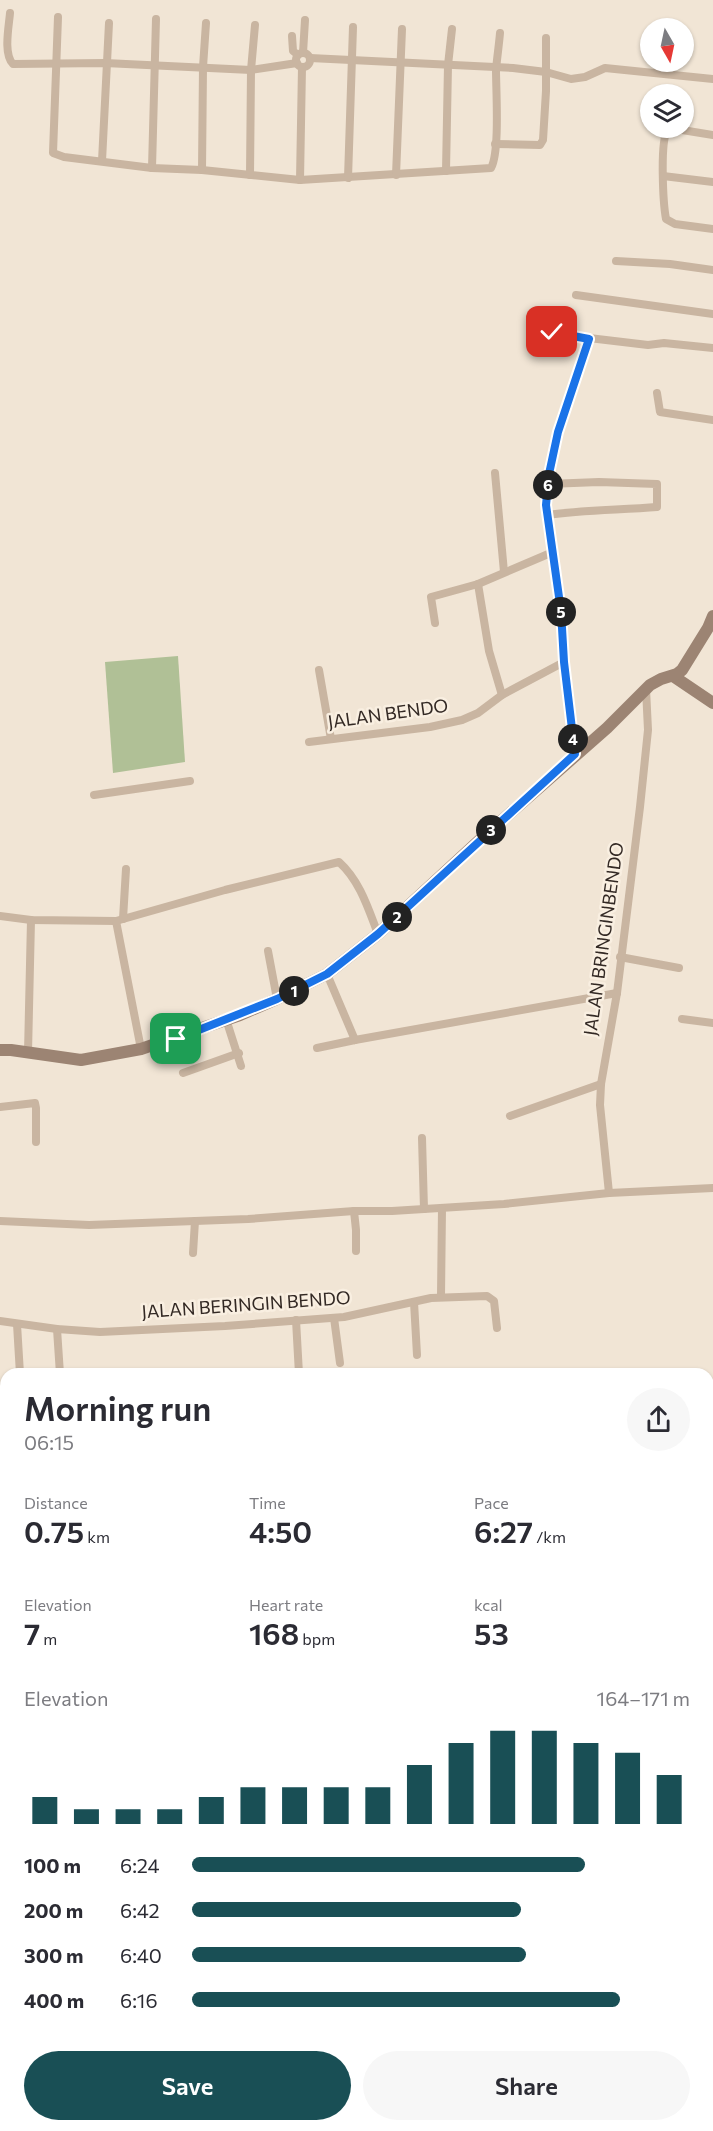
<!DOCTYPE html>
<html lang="en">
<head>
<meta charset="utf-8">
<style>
  body { margin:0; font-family:Commissioner,sans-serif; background:#f7f7f7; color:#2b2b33; height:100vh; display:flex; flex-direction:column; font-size:22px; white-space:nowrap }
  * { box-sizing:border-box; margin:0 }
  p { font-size:20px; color:#7c7c81 }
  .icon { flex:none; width:33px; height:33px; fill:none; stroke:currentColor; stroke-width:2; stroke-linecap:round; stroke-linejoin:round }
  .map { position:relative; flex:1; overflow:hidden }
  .sheet { position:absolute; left:0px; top:1368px; width:714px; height:764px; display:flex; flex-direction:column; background:#fff; border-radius:18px 18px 0 0; box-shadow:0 2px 4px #0004 }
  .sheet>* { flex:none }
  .needle { width:39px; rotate:171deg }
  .buttons { position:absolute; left:640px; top:18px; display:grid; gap:12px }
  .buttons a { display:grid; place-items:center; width:54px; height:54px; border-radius:50%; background:#fff; box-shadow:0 2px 4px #0004; font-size:30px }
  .pin { position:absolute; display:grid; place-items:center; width:51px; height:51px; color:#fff; margin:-26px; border-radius:12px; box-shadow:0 3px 9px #0006 }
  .km { position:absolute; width:30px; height:30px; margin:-15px; border-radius:50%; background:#222; color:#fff; font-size:16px; line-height:30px; text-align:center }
  .round { display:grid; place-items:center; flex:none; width:63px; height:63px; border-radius:32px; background:#f7f7f7 }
  .overview { display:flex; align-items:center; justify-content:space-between; height:102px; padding:0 24px }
  h1 { font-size:33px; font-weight:600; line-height:45px }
  .figures { display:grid; grid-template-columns:repeat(3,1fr); gap:9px; height:102px; padding:6px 24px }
  .figures div { display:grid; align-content:center }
  .figures b { font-size:30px; font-weight:600 }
  .figures small { font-size:16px; font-weight:400 }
  .figures p { font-size:16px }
  .chart { height:168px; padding:12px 24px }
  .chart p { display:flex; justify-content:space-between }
  .chart svg { width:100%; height:108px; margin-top:6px; stroke:#194f55; stroke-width:6 }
  .action { display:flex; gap:12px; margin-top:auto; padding:12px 24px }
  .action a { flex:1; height:69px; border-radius:36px; background:#194f55; color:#fff; font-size:24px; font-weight:600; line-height:69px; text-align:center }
  .action a+a { background:#f7f7f7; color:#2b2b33 }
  ul { padding:0 24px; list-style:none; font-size:20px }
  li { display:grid; grid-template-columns:96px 72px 1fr; align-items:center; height:45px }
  li i { height:15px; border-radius:8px; background:#194f55 }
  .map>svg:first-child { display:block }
  .green { fill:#b0c096 }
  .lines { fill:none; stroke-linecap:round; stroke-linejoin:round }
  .river { stroke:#74aaae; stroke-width:15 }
  .street { stroke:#c9b5a1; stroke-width:8 }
  .secondary { stroke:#9c8473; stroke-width:12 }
  .highway { stroke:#54443b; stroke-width:15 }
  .rail-casing { stroke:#332924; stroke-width:4.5 }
  .rail { stroke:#f9efe1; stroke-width:2; stroke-dasharray:7; stroke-linecap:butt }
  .route-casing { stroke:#fff; stroke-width:12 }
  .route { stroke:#1a73e8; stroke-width:8 }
  .labels { text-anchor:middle; stroke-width:5; stroke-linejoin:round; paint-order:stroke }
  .street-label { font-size:18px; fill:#332924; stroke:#f9efe1 }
</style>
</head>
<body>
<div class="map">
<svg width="713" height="2131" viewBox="0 0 713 2131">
  <rect width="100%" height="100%" fill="#f1e5d5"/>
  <polygon class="green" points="178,656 185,762 113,773 105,662"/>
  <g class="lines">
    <g class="river">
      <polyline points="708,1715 713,1712"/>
      <polyline points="708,1973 713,1973"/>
      <polyline points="0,2086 6,2082"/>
    </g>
    <g class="street">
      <path d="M10 13C9 26 3 54 13 64L105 63 251 70 297 63"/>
      <path d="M58 17 53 153 64 157 152 168 202 170 300 180 491 168C500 152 496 91 496 70 497 58 499 45 500 33"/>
      <polyline points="292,36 293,51 298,55"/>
      <circle cx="303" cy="60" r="7"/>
      <polyline points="303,53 305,20"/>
      <polyline points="310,58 513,68 546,72 571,79 585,77 605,68 713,79"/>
      <path d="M713 135 676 129 667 131C660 143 663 203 666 219L675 224 713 229"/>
      <polyline points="495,144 540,145 543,140 546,91 546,38"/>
      <polyline points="102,161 109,23"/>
      <polyline points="152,168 156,19"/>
      <polyline points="202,170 203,67 206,23"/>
      <polyline points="446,171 448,65 452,29"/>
      <polyline points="250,175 251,70 255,25"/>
      <polyline points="396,175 402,29"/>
      <polyline points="663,176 713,182"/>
      <polyline points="348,178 353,27"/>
      <polyline points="300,180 302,67"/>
      <polyline points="616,261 670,264 713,270"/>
      <polyline points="576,295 713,314"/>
      <polyline points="546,340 553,332 589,338"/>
      <polyline points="657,393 660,412 713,420"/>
      <polyline points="495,473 504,572"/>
      <path d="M547 515C583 510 621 510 657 507V484L599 482 548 484"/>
      <polyline points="478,584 489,651 502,695"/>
      <polyline points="435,623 431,597 478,584 553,552"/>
      <polyline points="319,670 331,739"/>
      <polyline points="309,742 430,727 462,720 478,713 502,695 564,662"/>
      <polyline points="575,754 564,662 561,611 546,505 549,474 558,432 589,338 648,345 664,343 713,348"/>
      <polyline points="94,795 190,781"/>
      <path d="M0 916 31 920 116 921 225 890 339 862C360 881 368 908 378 934"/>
      <polyline points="123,919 126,869"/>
      <polyline points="116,921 141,1049"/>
      <polyline points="268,951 277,999"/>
      <polyline points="620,957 679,968"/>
      <polyline points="327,974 355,1040"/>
      <polyline points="226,1019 241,1066"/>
      <polyline points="682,1019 713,1023"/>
      <polyline points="317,1048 355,1040 617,993"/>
      <polyline points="28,1053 31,920"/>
      <polyline points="183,1073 239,1053"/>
      <polyline points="0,1107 35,1103 36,1108 36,1142"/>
      <polyline points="510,1116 601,1084"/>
      <polyline points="422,1138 424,1209"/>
      <polyline points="609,1193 600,1105 601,1084 617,993 640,807 648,730 646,689"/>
      <polyline points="354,1211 356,1230 356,1251"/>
      <polyline points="0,1221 89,1225 248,1219 354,1211 392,1211 504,1204 609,1193 713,1188"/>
      <polyline points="193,1253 195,1221"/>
      <polyline points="441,1296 442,1208"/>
      <polyline points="414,1302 417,1355"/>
      <polyline points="334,1318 340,1363"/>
      <polyline points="296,1320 299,1374"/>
      <polyline points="0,1321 57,1329 100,1332 225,1326 344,1317 431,1298 487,1296 494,1301 497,1328"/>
      <polyline points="17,1324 20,1374"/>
      <polyline points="57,1329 60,1374"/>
      <polyline points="0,1447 6,1447"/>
      <polyline points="709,1497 713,1549"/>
      <polyline points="708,1559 713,1557"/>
      <polyline points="708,1615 713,1612"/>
      <polyline points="708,1671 713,1668"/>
      <polyline points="0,2028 6,2027"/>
      <polyline points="208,2131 209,2126"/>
      <polyline points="615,2131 616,2126"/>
    </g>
    <g class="secondary">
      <polyline points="673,676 713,703"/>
      <polyline points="0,1050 11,1050 81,1060 141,1049 240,1015 277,999 327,974 378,934 482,838 607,728 650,685 661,679 677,674 682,670 708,628 713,616"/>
      <polyline points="708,1436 713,1432"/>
      <polyline points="0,1871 6,1868"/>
      <polyline points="0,1966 6,1962"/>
    </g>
    <g class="highway">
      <polyline points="708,1689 713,1686"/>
      <polyline points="708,1703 713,1700"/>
      <polyline points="0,1902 6,1899"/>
      <polyline points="0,1917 6,1914"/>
    </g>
    <defs>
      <g id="rail">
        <polyline points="708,1486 713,1483"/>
        <polyline points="0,2019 6,2015"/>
      </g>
    </defs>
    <use href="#rail" class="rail-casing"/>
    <use href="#rail" class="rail"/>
  </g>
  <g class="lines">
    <defs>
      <polyline id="route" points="176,1039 277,999 327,974 378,934 575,754 564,662 561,611 546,505 549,474 558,432 589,339 552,332"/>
    </defs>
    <use href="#route" class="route-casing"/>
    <use href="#route" class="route"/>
  </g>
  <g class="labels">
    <g class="street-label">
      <text transform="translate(388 714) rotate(-8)" y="6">JALAN BENDO</text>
      <text transform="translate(604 939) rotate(-82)" y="6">JALAN BRINGINBENDO</text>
      <text transform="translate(246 1305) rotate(-4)" y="6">JALAN BERINGIN BENDO</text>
    </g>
  </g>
</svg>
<div class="buttons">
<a><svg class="needle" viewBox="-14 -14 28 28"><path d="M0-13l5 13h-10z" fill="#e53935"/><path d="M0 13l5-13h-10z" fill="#7c7c81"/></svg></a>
<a><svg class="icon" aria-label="layers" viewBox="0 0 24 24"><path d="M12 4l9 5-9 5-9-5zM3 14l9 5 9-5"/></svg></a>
</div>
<div class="pin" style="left:176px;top:1039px;background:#1e9e55"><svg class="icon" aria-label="arrive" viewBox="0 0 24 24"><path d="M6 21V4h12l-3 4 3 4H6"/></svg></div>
<div class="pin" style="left:552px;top:332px;background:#d93025"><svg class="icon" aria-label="check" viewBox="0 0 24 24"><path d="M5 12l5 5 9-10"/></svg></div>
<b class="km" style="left:294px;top:991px">1</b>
<b class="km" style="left:397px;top:917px">2</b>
<b class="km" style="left:491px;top:830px">3</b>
<b class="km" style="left:573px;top:739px">4</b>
<b class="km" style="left:561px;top:612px">5</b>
<b class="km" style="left:548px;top:485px">6</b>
<section class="sheet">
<div class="overview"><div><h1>Morning run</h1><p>06:15</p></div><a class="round"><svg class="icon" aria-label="share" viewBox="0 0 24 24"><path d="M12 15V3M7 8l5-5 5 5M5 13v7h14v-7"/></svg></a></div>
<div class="figures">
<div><p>Distance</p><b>0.75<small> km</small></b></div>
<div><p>Time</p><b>4:50</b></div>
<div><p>Pace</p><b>6:27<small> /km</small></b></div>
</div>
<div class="figures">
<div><p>Elevation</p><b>7<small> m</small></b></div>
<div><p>Heart rate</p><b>168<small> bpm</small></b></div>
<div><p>kcal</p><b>53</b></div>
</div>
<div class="chart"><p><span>Elevation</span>164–171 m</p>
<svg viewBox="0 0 160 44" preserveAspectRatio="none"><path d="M5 44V33M15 44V38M25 44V38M35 44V38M45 44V33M55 44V29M65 44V29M75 44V29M85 44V29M95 44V20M105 44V11M115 44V6M125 44V6M135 44V11M145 44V15M155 44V24"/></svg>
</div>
<ul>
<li><b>100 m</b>6:24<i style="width:79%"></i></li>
<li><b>200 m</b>6:42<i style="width:66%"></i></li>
<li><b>300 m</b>6:40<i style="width:67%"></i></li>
<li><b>400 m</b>6:16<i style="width:86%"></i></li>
</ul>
<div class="action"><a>Save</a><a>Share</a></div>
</section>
</div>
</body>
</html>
